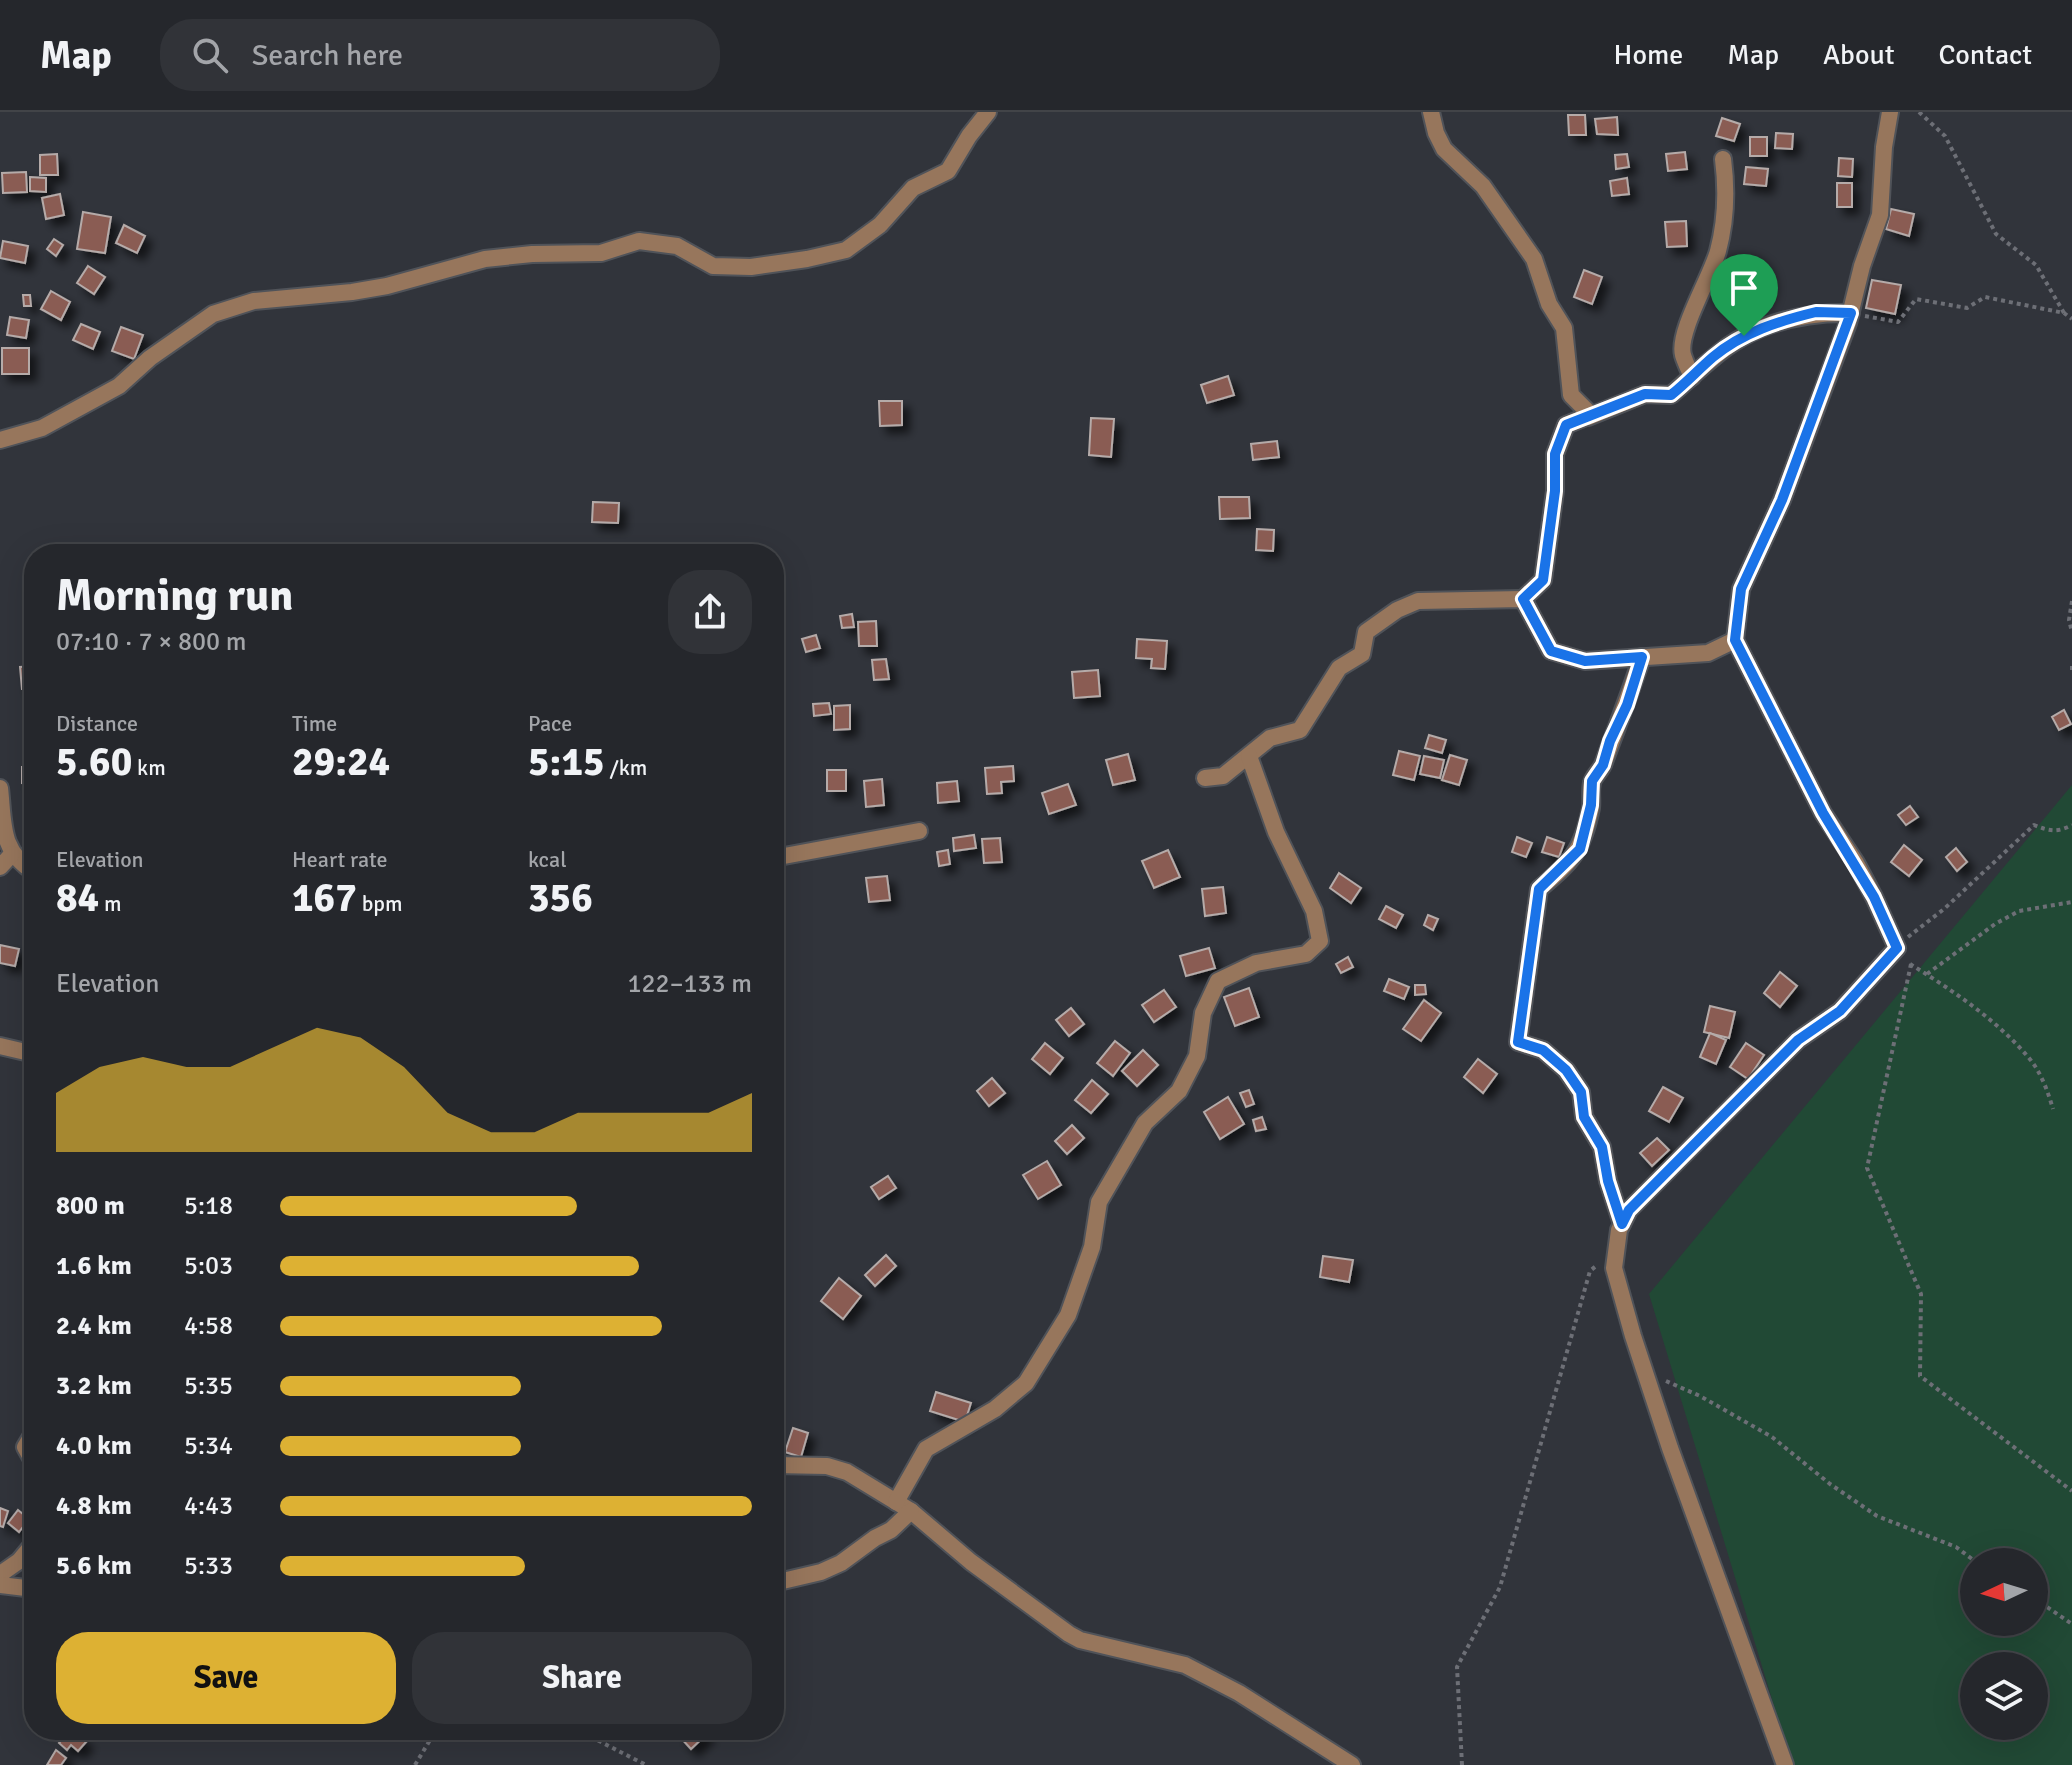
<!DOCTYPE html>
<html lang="en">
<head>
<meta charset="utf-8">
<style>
  body { margin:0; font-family:Signika,sans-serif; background:#313338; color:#f1f3f6; height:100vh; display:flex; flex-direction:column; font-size:30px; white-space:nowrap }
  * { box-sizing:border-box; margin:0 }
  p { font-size:26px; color:#a3a5a9 }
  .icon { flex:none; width:44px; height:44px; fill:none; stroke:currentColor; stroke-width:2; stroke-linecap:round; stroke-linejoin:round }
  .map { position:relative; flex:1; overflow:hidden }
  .side { position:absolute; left:24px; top:432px; width:760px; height:1196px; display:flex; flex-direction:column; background:#25272c; border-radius:32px; box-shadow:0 8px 32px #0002,0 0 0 2px #424448 }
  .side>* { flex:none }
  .needle { width:52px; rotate:266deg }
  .controls { position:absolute; left:1960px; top:1436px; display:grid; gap:16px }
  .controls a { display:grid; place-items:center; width:88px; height:88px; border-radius:50%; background:#25272c; box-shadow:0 8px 32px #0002,0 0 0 2px #424448; font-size:40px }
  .pin { position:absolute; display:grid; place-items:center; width:68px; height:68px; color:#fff; margin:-82px -34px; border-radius:50% 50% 50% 0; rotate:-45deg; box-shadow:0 0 8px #0007 }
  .pin .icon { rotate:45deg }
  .round { display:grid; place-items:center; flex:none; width:84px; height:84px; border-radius:32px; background:#313338 }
  .summary { display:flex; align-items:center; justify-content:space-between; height:136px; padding:0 32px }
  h1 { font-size:44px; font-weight:700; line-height:60px }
  .metrics { display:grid; grid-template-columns:repeat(3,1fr); gap:12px; height:136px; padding:8px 32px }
  .metrics div { display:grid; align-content:center }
  .metrics b { font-size:40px; font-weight:700 }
  .metrics small { font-size:22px; font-weight:400 }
  .metrics p { font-size:22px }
  .chart { height:224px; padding:16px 32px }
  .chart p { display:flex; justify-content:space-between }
  .chart svg { width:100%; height:144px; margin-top:8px; fill:#ddb133; opacity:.7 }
  .cta { display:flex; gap:16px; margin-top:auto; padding:16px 32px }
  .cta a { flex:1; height:92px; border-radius:32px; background:#ddb133; color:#111; font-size:32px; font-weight:700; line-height:92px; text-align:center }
  .cta a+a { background:#313338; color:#f1f3f6 }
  ul { padding:0 32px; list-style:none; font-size:26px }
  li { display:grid; grid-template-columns:128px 96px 1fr; align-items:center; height:60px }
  li i { height:20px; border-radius:10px; background:#ddb133 }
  header { display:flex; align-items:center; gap:48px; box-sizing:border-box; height:112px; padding:0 40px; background:#25272c; border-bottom:2px solid #424448 }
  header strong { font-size:38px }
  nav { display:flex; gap:44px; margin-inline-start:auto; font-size:28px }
  .search { width:560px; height:72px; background:#313338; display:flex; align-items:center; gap:20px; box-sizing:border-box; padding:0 28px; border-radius:32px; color:#a3a5a9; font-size:30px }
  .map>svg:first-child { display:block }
  .green { fill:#214935; fill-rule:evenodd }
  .building { fill:#8a5b53; stroke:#b5aba9; stroke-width:2; filter:url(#shadow) }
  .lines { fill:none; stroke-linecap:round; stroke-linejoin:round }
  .street-casing { stroke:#505359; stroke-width:20 }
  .path { stroke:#6d6f76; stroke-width:4; stroke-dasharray:4 4; stroke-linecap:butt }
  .street { stroke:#97765c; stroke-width:16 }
  .route-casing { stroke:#fff; stroke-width:16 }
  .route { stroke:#1a73e8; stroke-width:10 }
</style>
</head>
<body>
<header>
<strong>Map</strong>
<div class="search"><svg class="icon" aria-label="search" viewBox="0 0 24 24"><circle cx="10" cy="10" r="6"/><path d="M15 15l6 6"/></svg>Search here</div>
<nav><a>Home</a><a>Map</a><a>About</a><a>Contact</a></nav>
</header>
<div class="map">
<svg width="2072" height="1653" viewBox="0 0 2072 1653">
  <defs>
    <filter id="shadow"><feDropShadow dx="7" dy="7" stdDeviation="4" flood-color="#0009"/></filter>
  </defs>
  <rect width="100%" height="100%" fill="#31343b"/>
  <path class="green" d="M2072 673V1653H1792L1649 1182ZM1974 1450H2034V1510H1974ZM1974 1554H2034V1614H1974Z"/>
  <g class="building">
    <polygon points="1568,3 1585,3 1586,23 1569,23"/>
    <polygon points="1617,5 1618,23 1597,22 1595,7"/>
    <polygon points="1722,6 1740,12 1734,29 1716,24"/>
    <polygon points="1776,21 1793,22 1792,37 1775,36"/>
    <rect x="1750" y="25" width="17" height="19"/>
    <polygon points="1685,40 1687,57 1668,59 1666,42"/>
    <polygon points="57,42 58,63 40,63 40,43"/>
    <polygon points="1627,42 1629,55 1616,57 1615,43"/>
    <polygon points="1839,46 1853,47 1852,65 1838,64"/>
    <polygon points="1746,55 1768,57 1766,74 1744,72"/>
    <polygon points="26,60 27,80 3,81 2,61"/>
    <polygon points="30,65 46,66 46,80 30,79"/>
    <polygon points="1627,66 1629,82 1612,84 1610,69"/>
    <rect x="1837" y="71" width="15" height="24"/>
    <polygon points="60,82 64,103 46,107 42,86"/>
    <polygon points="1891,97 1914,102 1909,124 1886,117"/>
    <polygon points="83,100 111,105 105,141 77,137"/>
    <polygon points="1686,109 1687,134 1667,135 1665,110"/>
    <polygon points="124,113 145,124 137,141 116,131"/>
    <polygon points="54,127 63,133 56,144 47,137"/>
    <polygon points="3,129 28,134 25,151 0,146"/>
    <polygon points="88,154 105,165 94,182 77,171"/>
    <polygon points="1584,158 1602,165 1592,192 1574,185"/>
    <polygon points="1872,168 1901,173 1895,202 1866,196"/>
    <polygon points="51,179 70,190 61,208 41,197"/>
    <polygon points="23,183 30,183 31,194 24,194"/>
    <polygon points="10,205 29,208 26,226 7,223"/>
    <polygon points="81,212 100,220 93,237 73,228"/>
    <polygon points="121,215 143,223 134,247 112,239"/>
    <rect x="2" y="236" width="27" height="26"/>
    <polygon points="1228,264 1234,283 1207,291 1201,273"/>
    <polygon points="879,289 902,289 902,313 880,314"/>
    <polygon points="1091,306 1114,307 1111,345 1089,343"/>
    <polygon points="1277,329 1279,345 1253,348 1251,332"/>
    <polygon points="1219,385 1249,385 1250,406 1220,407"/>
    <polygon points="593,390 619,391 618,411 592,410"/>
    <polygon points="1257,417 1274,418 1273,439 1256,438"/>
    <polygon points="852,502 854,515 842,516 840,504"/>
    <polygon points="876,509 877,534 859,534 858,510"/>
    <polygon points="816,523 820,536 806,540 802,527"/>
    <polygon points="1137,527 1167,529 1165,557 1151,556 1152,547 1136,546"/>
    <polygon points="886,547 889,567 874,568 872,548"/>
    <polygon points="34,554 34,576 22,577 20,555"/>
    <polygon points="1098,558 1100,584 1074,586 1072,560"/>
    <polygon points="829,591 831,602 814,604 813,592"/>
    <polygon points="850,593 850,617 834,618 834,594"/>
    <polygon points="2064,598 2071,612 2059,618 2052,605"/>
    <polygon points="1429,623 1446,628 1442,641 1425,636"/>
    <polygon points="1399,639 1420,644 1414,668 1393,663"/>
    <polygon points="1128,642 1135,668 1113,673 1106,648"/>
    <polygon points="1450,643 1467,648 1459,673 1442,668"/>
    <polygon points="1424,644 1444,648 1440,666 1420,662"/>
    <polygon points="1013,654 1014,669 1001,670 1002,681 987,682 985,656"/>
    <polygon points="22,655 34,656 34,672 22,671"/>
    <rect x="827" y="658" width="19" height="21"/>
    <polygon points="882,667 884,693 866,695 864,669"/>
    <polygon points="957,669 959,689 938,691 937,671"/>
    <polygon points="1068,672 1076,693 1049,702 1042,681"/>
    <polygon points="1910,694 1918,705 1906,713 1898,703"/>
    <polygon points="974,723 976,736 954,739 953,726"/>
    <polygon points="1517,725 1532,731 1526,745 1512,740"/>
    <polygon points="1547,725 1564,731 1559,745 1542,740"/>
    <polygon points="1000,726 1002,750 984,751 982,727"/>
    <polygon points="1904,733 1922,748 1909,764 1891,750"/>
    <polygon points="1956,736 1967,750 1957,759 1946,745"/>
    <polygon points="948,738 950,752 939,754 937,740"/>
    <polygon points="1168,738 1180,765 1154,776 1142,749"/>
    <polygon points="1339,761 1361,776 1351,791 1330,776"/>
    <polygon points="887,764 890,788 869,790 866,766"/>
    <polygon points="1223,775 1226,801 1205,804 1202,777"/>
    <polygon points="1386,794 1403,803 1396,816 1379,807"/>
    <polygon points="1428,803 1438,807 1433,818 1424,813"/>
    <polygon points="0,833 19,837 15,854 0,851"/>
    <polygon points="1209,836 1215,856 1186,864 1180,844"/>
    <polygon points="1348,845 1353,855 1341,861 1336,852"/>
    <polygon points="1780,860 1797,874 1780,895 1764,881"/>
    <polygon points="1389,867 1409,875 1404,887 1384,879"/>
    <polygon points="1415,873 1425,873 1426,882 1415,883"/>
    <polygon points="1249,876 1259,905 1235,914 1224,885"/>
    <polygon points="1164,878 1176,895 1154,910 1142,893"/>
    <polygon points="1424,888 1441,901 1421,929 1403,917"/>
    <polygon points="1710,894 1735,900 1729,926 1704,920"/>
    <polygon points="1071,896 1084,912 1069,924 1056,908"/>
    <polygon points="1710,921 1726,928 1716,952 1700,945"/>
    <polygon points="1115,929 1130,941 1113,964 1097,951"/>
    <polygon points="1045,931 1063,946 1050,962 1032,947"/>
    <polygon points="1746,931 1764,943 1748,967 1730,955"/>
    <polygon points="1143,938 1158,953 1137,974 1122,959"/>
    <polygon points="1478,947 1497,962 1483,981 1464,965"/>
    <polygon points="992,966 1005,981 989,994 977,979"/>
    <polygon points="1092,968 1108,982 1091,1001 1075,988"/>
    <polygon points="1663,975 1683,986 1669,1010 1649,999"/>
    <polygon points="1249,978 1254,992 1246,995 1240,981"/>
    <polygon points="1228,985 1244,1012 1220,1027 1204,1000"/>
    <polygon points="1262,1005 1266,1017 1256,1019 1253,1008"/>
    <polygon points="1072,1013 1084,1026 1067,1042 1055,1029"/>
    <polygon points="1657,1026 1669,1038 1652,1054 1640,1041"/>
    <polygon points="1047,1049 1061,1073 1038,1087 1023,1063"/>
    <polygon points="888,1064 896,1076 879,1087 871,1075"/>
    <polygon points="886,1143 896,1154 875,1174 865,1163"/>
    <polygon points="1323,1144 1353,1148 1349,1170 1320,1165"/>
    <polygon points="839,1166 861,1184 843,1207 821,1189"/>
    <polygon points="936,1280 971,1291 965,1310 930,1299"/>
    <polygon points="793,1316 808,1321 801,1345 785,1340"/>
    <polygon points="0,1396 8,1399 3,1415 0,1414"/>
    <polygon points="18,1398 29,1407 19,1420 8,1411"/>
    <polygon points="71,1618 86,1630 78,1639 71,1633 67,1638 59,1631"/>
    <polygon points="689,1618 703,1618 707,1622 691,1637 680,1625"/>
    <polygon points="56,1638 66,1646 61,1653 47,1653"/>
  </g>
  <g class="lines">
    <defs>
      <g id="street">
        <polyline points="1431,0 1436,21 1444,37 1483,74 1534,147 1549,192 1564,216 1571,283 1591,303 1566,313 1555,342 1555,379 1543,468 1523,487"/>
        <path d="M1692 265C1689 258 1685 250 1683 243 1677 220 1711 165 1718 139 1726 109 1727 78 1723 47"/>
        <path d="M1588 305 1645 282 1671 283C1685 271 1698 258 1713 246 1752 212 1800 200 1851 201"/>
        <polyline points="0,328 42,316 119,274 150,246 213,202 254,189 352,180 387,174 485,147 532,142 601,141 639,129 677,134 713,154 751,155 807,147 846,138 880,113 913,76 948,59 969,24 988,0"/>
        <polyline points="1205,666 1223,664 1270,626 1300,618 1339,556 1362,542 1366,520 1397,498 1418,489 1523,487 1551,539 1585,549 1708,541 1735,528"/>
        <path d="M0 676C4 712 0 739 34 760"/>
        <polyline points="774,744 784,744 919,719"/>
        <polyline points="0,755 12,742"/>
        <polyline points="0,934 34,942"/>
        <path d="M1622 1112 1608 1069 1602 1035 1584 1005 1581 980 1566 958 1543 938 1518 930 1539 777C1572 749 1582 740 1591 696 1592 688 1590 679 1592 671 1593 664 1602 658 1604 650 1617 615 1630 581 1642 545"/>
        <polyline points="34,1320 25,1335 34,1351"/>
        <polyline points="774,1353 827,1354 847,1360 911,1399 971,1450 1069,1522 1080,1528 1185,1553 1239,1581 1352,1653"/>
        <polyline points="896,1390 926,1337 995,1297 1026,1271 1068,1203 1092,1135 1099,1090 1145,1011 1179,979 1197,944 1203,901 1218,869 1256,851 1306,842 1320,829 1314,799 1276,720 1249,644"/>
        <polyline points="774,1471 821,1460 841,1451 875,1426 891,1418 911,1399"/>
        <polyline points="0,1473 2,1461 19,1449 34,1431"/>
        <polyline points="0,1473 34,1477"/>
        <polyline points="1785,1653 1670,1336 1633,1224 1614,1156 1619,1118 1629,1098 1798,928 1840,899 1897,836 1874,785 1856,751 1823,701 1735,528 1741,477 1782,388 1848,211 1862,154 1880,103 1884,35 1890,0"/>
      </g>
    </defs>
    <use href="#street" class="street-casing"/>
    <g class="path">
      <polyline points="1919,0 1945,24 1996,122 2036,153 2064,201"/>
      <polyline points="1865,204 1898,210 1916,187 1967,196 1985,185 2064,201 2072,207"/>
      <polyline points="2072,489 2069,508 2072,520"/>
      <polyline points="2072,554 2072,558"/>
      <path d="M1908 825 1944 797 2034 713C2049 719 2057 721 2072 713"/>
      <path d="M1910 852C1952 878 1997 908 2029 946 2041 960 2048 980 2053 997"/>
      <polyline points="1911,852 1867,1056 1921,1182 1920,1264 2072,1379"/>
      <polyline points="1927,862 1995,812 2019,799 2072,790"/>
      <polyline points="1666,1269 1700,1284 1772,1325 1830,1372 1877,1404 1956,1435 1976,1450"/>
      <polyline points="2034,1486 2072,1512"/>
      <polyline points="586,1618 597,1628 646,1653"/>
      <polyline points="415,1653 436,1618"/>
      <polyline points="1462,1653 1457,1555 1500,1475 1590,1159 1596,1154"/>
    </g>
    <use href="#street" class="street"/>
  </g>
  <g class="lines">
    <defs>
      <path id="route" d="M1816 200 1851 201 1782 388 1741 477 1735 528 1823 701 1874 785 1897 836 1840 899 1798 928 1629 1098 1622 1112 1608 1069 1602 1035 1584 1005 1581 980 1566 958 1543 938 1518 930 1539 777 1580 737 1591 693 1592 669 1603 653 1610 629 1627 593 1642 545 1585 549 1551 539 1523 487 1543 468 1555 379V342L1566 313 1645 282 1671 283C1686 271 1699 257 1713 245 1743 220 1779 209 1816 200Z"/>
    </defs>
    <use href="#route" class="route-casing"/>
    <use href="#route" class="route"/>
  </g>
</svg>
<div class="controls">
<a><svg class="needle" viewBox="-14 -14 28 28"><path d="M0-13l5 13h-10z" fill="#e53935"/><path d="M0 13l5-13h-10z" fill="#a3a5a9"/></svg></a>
<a><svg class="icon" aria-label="layers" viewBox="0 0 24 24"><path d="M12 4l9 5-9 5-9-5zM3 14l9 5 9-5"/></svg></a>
</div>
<div class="pin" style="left:1744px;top:224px;background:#1e9e55"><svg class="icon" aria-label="arrive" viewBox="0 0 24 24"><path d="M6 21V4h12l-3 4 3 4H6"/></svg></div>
<section class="side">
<div class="summary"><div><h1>Morning run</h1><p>07:10 · 7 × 800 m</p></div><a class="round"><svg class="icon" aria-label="share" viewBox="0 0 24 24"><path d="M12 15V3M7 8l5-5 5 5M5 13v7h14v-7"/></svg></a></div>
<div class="metrics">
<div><p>Distance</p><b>5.60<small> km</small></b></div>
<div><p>Time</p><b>29:24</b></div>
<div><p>Pace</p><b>5:15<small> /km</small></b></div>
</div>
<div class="metrics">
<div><p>Elevation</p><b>84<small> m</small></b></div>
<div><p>Heart rate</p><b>167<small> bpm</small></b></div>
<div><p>kcal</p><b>356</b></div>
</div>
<div class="chart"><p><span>Elevation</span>122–133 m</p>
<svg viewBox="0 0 160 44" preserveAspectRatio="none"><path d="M0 44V26L10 18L20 15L30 18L40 18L50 12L60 6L70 9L80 18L90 32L100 38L110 38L120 32L130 32L140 32L150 32L160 26V44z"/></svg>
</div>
<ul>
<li><b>800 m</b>5:18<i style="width:63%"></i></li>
<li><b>1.6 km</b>5:03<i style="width:76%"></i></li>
<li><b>2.4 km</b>4:58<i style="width:81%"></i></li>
<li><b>3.2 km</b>5:35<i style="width:51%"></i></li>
<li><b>4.0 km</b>5:34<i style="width:51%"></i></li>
<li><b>4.8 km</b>4:43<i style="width:100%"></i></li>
<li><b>5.6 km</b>5:33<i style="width:52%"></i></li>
</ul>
<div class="cta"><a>Save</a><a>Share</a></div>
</section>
</div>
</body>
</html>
